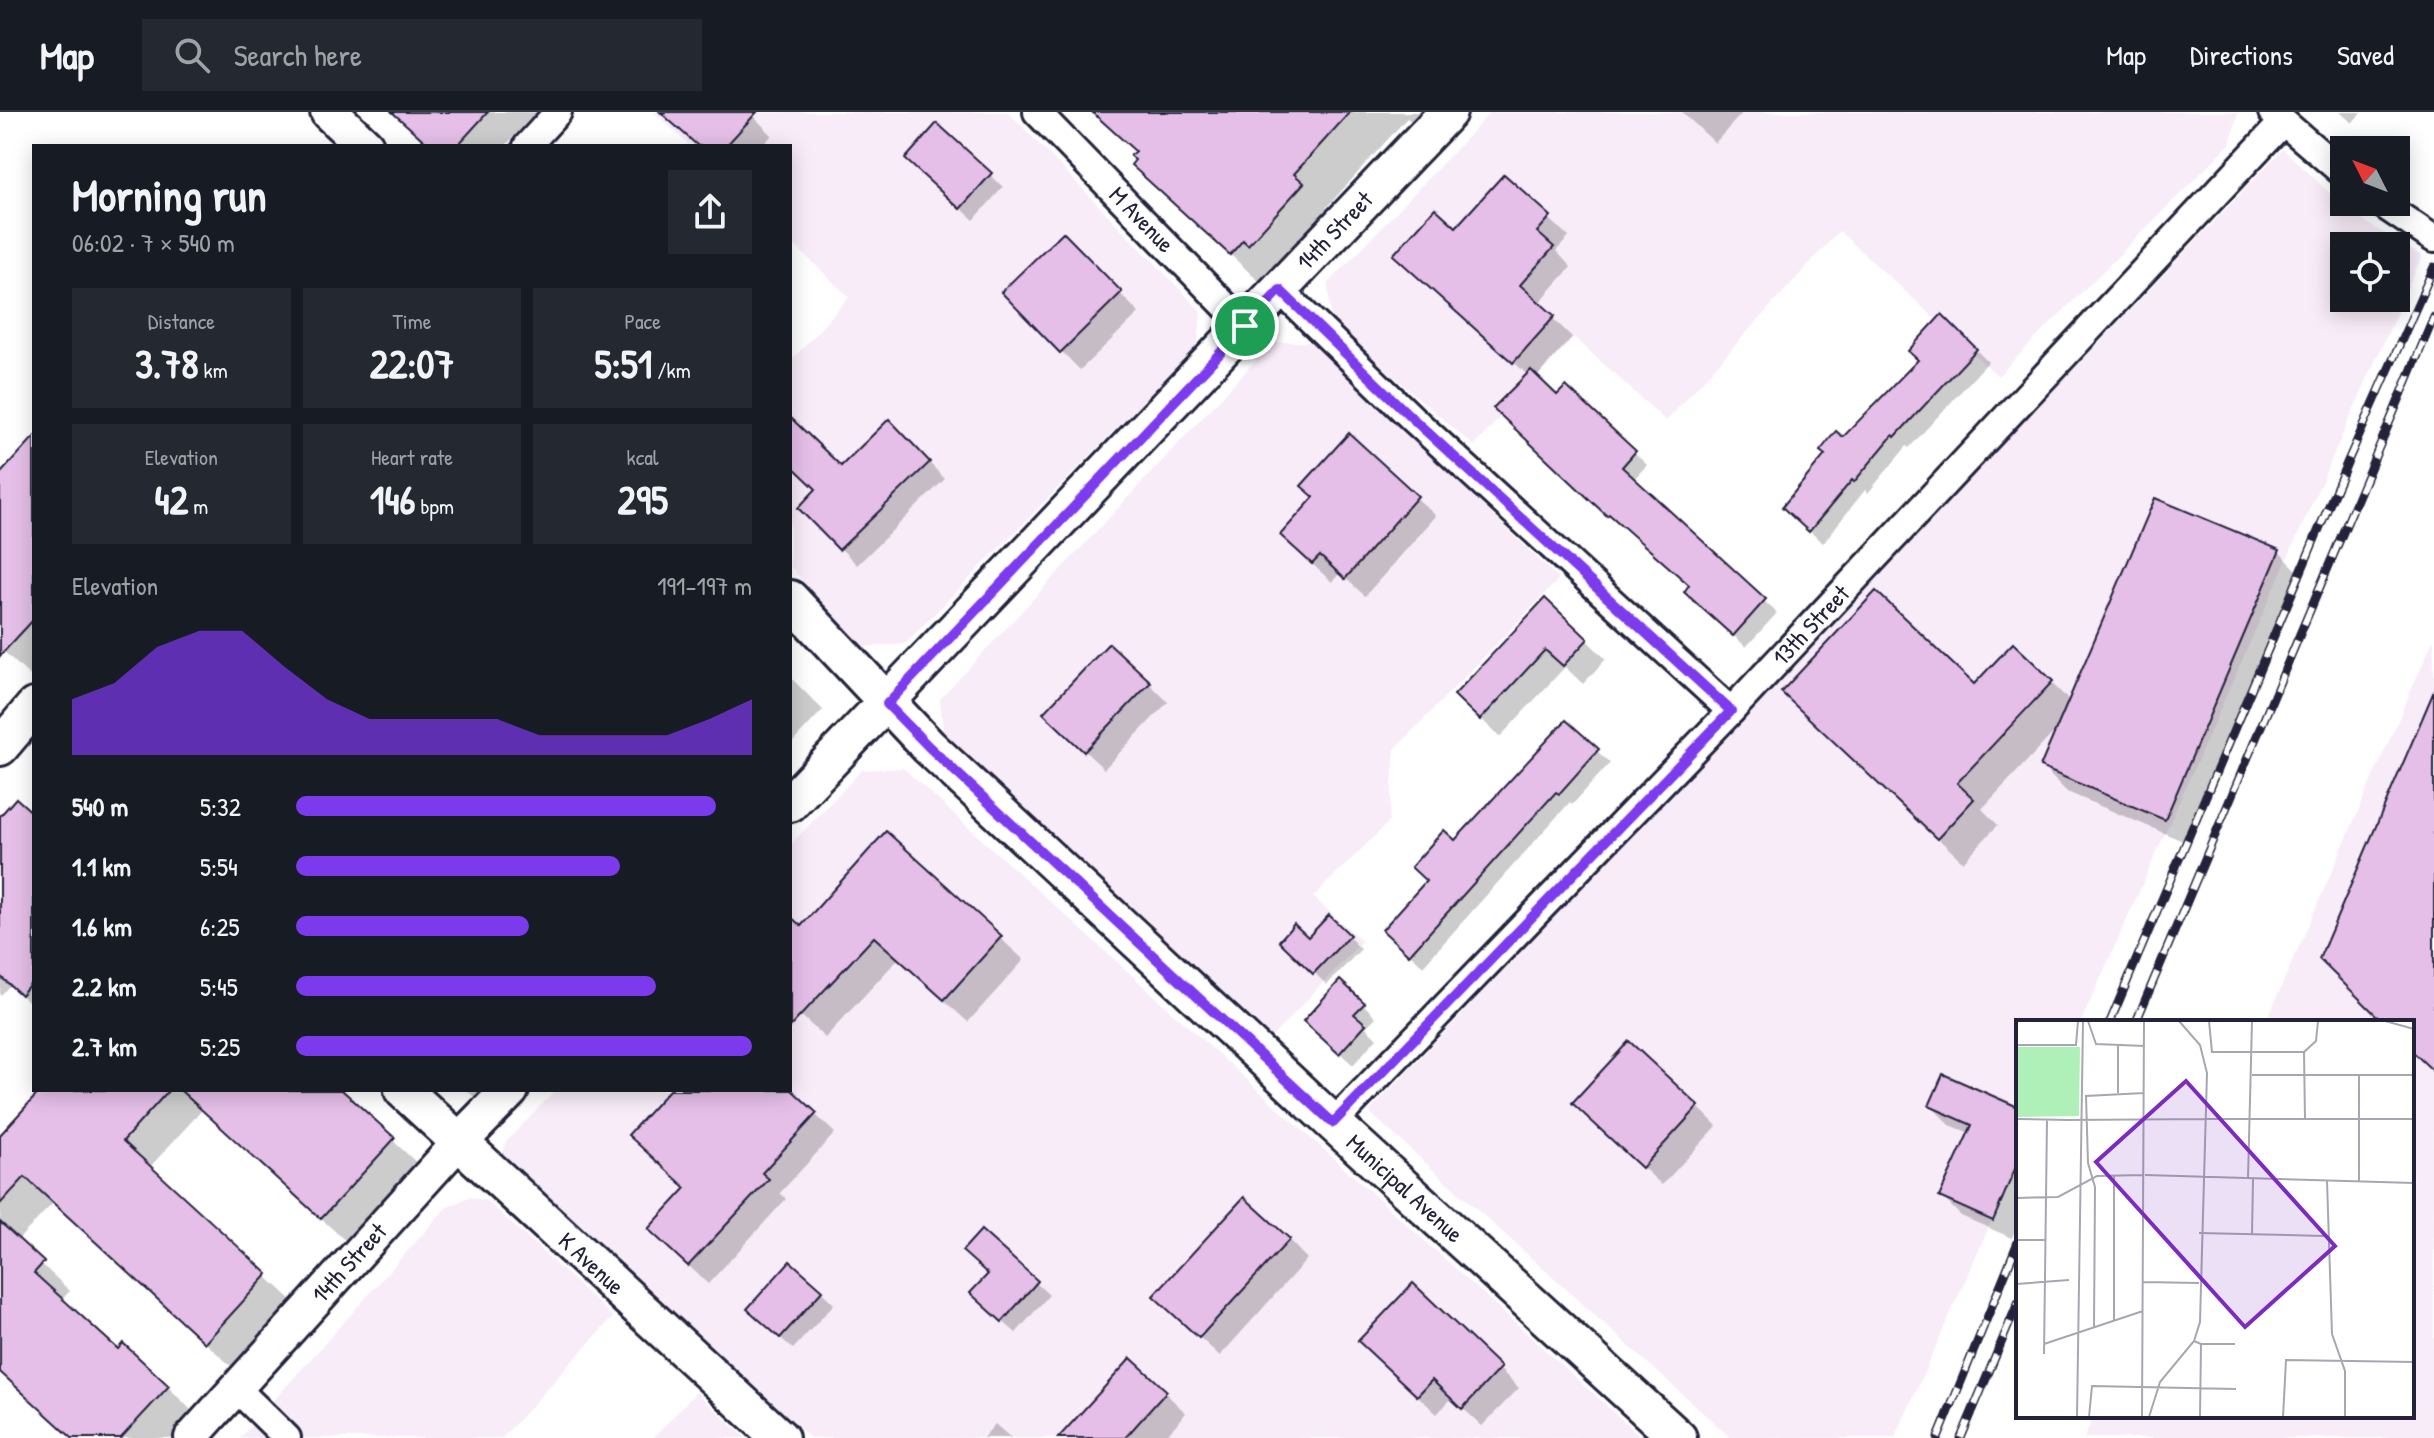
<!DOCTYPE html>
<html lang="en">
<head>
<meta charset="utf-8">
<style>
  body { margin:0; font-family:"Patrick Hand",sans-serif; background:#242831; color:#f1f3f6; height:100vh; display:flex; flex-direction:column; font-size:30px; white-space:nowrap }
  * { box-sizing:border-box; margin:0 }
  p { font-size:26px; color:#9ea1a6 }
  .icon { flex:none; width:44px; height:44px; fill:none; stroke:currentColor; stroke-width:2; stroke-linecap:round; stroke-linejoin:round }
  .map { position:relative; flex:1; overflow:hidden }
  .drawer { position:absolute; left:32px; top:32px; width:760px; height:948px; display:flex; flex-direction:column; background:#171b24; border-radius:0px; box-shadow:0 4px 20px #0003 }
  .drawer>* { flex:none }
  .needle { width:52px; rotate:312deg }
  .buttons { position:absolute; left:2330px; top:24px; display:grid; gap:16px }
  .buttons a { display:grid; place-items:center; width:80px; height:80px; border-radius:0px; background:#171b24; box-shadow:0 4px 20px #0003; font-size:40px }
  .pin { position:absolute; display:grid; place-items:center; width:68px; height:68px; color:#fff; margin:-34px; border:4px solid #fff; border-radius:50%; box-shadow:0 2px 8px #0007 }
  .round { display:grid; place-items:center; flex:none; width:84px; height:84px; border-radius:0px; background:#242831 }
  .overview { display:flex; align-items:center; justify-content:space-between; height:136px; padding:0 40px }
  h1 { font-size:44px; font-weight:700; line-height:60px }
  .metrics { display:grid; grid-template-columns:repeat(3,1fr); gap:12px; height:136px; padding:8px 40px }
  .metrics div { display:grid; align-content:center; border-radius:0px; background:#242831; text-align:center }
  .metrics b { font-size:40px; font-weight:700 }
  .metrics small { font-size:22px; font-weight:400 }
  .metrics p { font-size:22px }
  .chart { height:224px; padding:16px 40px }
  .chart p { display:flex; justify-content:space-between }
  .chart svg { width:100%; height:144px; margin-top:8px; fill:#7c3aed; opacity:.7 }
  ul { padding:0 40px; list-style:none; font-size:26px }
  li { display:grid; grid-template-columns:128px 96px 1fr; align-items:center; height:60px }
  li i { height:20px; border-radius:10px; background:#7c3aed }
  header { display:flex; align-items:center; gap:48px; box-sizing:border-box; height:112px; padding:0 40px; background:#171b24; border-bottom:2px solid #363941 }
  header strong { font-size:38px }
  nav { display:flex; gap:44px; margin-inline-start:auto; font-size:28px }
  .search { width:560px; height:72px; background:#242831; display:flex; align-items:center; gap:20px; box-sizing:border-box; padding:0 28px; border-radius:0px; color:#9ea1a6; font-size:30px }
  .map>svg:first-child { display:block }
  .built { fill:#f7ecf8; fill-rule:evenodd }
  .shadow { fill:#0003 }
  .building { fill:#e5bfe8; stroke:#22223b; stroke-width:2 }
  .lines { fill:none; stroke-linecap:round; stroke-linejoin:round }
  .minor-casing { stroke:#22223b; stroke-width:32 }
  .tertiary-casing { stroke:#22223b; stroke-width:38 }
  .secondary-casing { stroke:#22223b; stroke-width:42 }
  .minor { stroke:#fff; stroke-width:26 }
  .tertiary { stroke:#fff; stroke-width:32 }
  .secondary { stroke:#fff; stroke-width:36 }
  .rail-casing { stroke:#22223b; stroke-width:9 }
  .rail { stroke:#fff; stroke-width:6; stroke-dasharray:18; stroke-linecap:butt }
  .route-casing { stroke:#fff; stroke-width:16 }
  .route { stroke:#7c3aed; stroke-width:10 }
  .labels { text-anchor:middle; stroke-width:6; stroke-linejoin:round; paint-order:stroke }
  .street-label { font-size:24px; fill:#22223b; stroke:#fff }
  .inset-road { fill:none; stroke:#a7a7b1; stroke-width:2 }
  .view { fill:#7b2cbf; fill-opacity:0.15; stroke:#7b2cbf; stroke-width:4 }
  .inset-edge { fill:none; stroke:#22223b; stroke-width:4 }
</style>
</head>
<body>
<header>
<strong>Map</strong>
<div class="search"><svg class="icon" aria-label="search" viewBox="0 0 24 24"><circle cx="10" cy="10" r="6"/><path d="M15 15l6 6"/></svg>Search here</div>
<nav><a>Map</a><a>Directions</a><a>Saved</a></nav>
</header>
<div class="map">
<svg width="2434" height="1326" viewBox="0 0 2434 1326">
  <rect width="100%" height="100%" fill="#fff"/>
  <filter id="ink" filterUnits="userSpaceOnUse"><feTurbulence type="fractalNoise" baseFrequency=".0125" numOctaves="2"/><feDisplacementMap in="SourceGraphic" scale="16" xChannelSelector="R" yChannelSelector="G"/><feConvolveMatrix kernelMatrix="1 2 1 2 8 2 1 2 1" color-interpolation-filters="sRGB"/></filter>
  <g filter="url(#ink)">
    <g class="built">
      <polygon points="654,0 1008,0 1201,199 1198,233 905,532 860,535 790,454 790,250 849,185 790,129 790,34 690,34"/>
      <polygon points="1491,0 2238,0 2238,1 2230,32 1998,264 1839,119 1666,309 1574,225 1474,334 1331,210 1328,172"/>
      <path d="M2283 37 2352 102 2422 144 2081 910H2018V1050L1895 1326H1731L1369 1000ZM2344 134H2396V186H2344Z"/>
      <polygon points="1273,230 1313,230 1559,467 1395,637 1389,710 1313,785 1362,829 1269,928 944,629 940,587"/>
      <polygon points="2434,526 2434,1326 2084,1326 2094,1304 2412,1304 2412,910 2266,910"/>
      <polygon points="903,656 1642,1326 810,1326 509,1049 503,1040 506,1030 556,978 790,978 790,733 862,658"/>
      <polygon points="469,1085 487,1089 613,1205 502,1326 240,1326 446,1096"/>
      <polygon points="696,1280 746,1326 653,1326"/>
    </g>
    <g class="shadow">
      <polygon points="394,0 536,0 505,34 430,34"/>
      <polygon points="667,0 749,0 772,23 762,34 699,34"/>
      <polygon points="1092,0 1439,0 1422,19 1407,6 1326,96 1335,105 1264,174 1134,53 1137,48 1136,41"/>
      <polygon points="1682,0 1743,0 1715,31"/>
      <polygon points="2340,0 2362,0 2352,11"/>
      <polygon points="937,14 1003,75 974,108 920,59"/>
      <polygon points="1504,64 1569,125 1556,139 1571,155 1538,192 1572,225 1536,266 1557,286 1566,277 1635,341 1647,353 1633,368 1777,501 1746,535 1699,492 1691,474 1623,412 1621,415 1508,309 1528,263 1415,161"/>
      <polygon points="1063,123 1139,201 1080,258 1004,181"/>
      <polygon points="1942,204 1988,250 1909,336 1907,334 1868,381 1865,378 1823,431 1797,408 1843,327 1921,249"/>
      <polygon points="790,310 841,357 889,310 945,367 857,453 801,396 819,378 790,349"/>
      <polygon points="1349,324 1436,404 1365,484 1340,461 1332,470 1301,442 1316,386"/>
      <polygon points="34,346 34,559 30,564 0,536 0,365"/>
      <polygon points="2279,440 2304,465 2190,732 2067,680 2042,655 2059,615 1982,697 1998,713 1963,750 1809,605 1974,575 2013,534 2070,589"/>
      <polygon points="1545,488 1606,547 1583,572 1565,555 1500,625 1476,602"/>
      <polygon points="790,565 823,598 790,633"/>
      <polygon points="1149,571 1168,590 1104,657 1064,620"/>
      <polygon points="1597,639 1610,651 1572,693 1570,690 1423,854 1397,830 1429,769 1455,731"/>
      <polygon points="34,705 34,894 10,873 0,884 0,707"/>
      <polygon points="886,721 1024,848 968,910 898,847 825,926 790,893 790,807 801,817"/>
      <polygon points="1329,806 1361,837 1327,873 1281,829 1308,828"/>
      <polygon points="1363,892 1376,905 1366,915 1377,926 1353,953 1318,921"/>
      <polygon points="44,978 339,978 420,1054 349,1132 202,998 149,1056 294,1190 233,1256 53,1091 17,1129 70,1179 61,1188 118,1240 168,1275 195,1302 173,1326 72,1326 0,1260 0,1026"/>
      <polygon points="467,978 483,978 475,986"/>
      <polygon points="672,978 789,978 835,1021 780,1081 786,1087 708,1172 670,1136 688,1077"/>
      <polygon points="1931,994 2018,997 2018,1112 2012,1126 1961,1104 1942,1085 1970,1021 1950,1013"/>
      <polygon points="1698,995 1717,1014 1662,1073 1593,1010"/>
      <polygon points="981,1120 1049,1183 1016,1221 985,1194 990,1163"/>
      <polygon points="1289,1128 1307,1147 1220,1244 1175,1203"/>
      <polygon points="1413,1174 1519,1276 1482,1314 1452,1286 1437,1302 1380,1248"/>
      <polygon points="821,1179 834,1192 793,1237 762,1209"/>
      <polygon points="1131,1248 1186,1301 1164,1326 1061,1326"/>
      <polygon points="995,1312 1011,1326 983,1326"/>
    </g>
    <g class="building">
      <polygon points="392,0 488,0 457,34 430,34"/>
      <polygon points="660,0 757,0 726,34 698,34"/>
      <polygon points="1092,0 1350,0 1294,62 1304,71 1248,133 1243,128 1230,143 1131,53 1135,48 1130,44 1135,39"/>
      <polygon points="937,11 992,61 960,97 905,47"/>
      <polygon points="1504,62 1551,104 1537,120 1554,135 1520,173 1555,204 1513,251 1393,143 1435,96 1456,115"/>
      <polygon points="1063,120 1122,180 1060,241 1001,180"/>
      <polygon points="1942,202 1977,237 1895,325 1893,323 1854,370 1852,368 1809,420 1782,395 1825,343 1820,339 1836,319 1843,325 1918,248 1908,239"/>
      <polygon points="1531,258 1557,283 1566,274 1636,339 1622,355 1766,487 1733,524 1684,480 1689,473 1609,402 1607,404 1493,296"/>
      <polygon points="790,305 841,354 889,307 930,350 839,438 798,396 816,377 790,352"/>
      <polygon points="1349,321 1418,384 1345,467 1320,444 1312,452 1280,423 1314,385 1301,374"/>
      <polygon points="34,325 34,507 0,544 0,362"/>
      <polygon points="2155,386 2280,438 2165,708 2040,655"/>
      <polygon points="1876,479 1974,572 2013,531 2053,569 1957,671 1974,687 1937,727 1781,580"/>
      <polygon points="1545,486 1588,527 1563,554 1545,538 1480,608 1454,583"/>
      <polygon points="1109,531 1151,570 1084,640 1043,601"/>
      <polygon points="2434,579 2434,960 2412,939 2412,910 2383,910 2319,847"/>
      <polygon points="1566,608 1599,637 1559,682 1556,680 1409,843 1382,818 1426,769 1411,755 1444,718 1455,728"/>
      <polygon points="16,686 34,702 34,867 21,883 0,864 0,704"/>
      <polygon points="886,719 1002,824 944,888 874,825 790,915 790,804 801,814"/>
      <polygon points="1329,803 1350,823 1313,862 1279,829 1294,812 1308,825"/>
      <polygon points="1340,868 1365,891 1354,902 1366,912 1339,942 1303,909"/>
      <polygon points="1629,929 1699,994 1642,1056 1572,991"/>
      <polygon points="1943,962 2018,995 2018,1050 1993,1109 1939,1085 1972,1013 1929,994"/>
      <polygon points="41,978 169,978 123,1029 268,1162 205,1231 25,1065 0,1092 0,1023"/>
      <polygon points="180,978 342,978 395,1026 321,1107"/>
      <polygon points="669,978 792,978 817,1001 762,1061 769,1067 688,1154 648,1117 686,1076 628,1023"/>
      <polygon points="1244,1085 1290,1127 1199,1226 1153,1184"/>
      <polygon points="0,1110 44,1150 34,1161 118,1237 123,1231 169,1274 121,1326 72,1326 0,1260"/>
      <polygon points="981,1118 1038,1169 1002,1210 970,1181 988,1162 962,1139"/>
      <polygon points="790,1149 823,1178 780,1226 747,1197"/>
      <polygon points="1413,1171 1501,1255 1462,1297 1432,1268 1417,1284 1358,1229"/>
      <polygon points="1131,1246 1167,1279 1125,1326 1058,1326"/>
    </g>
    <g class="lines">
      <defs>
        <g id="minor">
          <path id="s1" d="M1037 0 1245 214"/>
          <polyline points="2272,0 2344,62"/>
          <polyline points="527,34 558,0"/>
          <polyline points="2379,90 2434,127"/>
          <polyline points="1280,178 1413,307 1731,599"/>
          <path id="s2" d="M1333 1011 1731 599 2283 10"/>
          <polyline points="236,1276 287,1326"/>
        </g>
        <g id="tertiary">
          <path id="s3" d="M191 1326 459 1030"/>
        </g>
        <g id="secondary">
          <polyline points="329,0 365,34"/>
          <path id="s4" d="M790 487 929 635 1333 1011 1678 1326"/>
          <polyline points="0,635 34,595"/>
          <path id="s5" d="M790 691 1448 0"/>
          <path id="s6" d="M403 978 780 1326"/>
          <polyline points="459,1030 510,978"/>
        </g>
      </defs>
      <use href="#minor" class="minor-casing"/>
      <use href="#tertiary" class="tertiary-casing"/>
      <use href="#secondary" class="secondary-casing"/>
      <use href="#minor" class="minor"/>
      <use href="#tertiary" class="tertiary"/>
      <use href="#secondary" class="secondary"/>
      <defs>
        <g id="rail">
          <polyline points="2110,910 2347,351 2434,155"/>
          <polyline points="2136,910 2434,205"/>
          <polyline points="1938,1326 2018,1130"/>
          <polyline points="1961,1326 2018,1191"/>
        </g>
      </defs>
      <use href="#rail" class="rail-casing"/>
      <use href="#rail" class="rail"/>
    </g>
  </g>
  <g class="lines" filter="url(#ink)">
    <defs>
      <polygon id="route" points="1280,178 1413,307 1731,599 1333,1011 929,635 887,592"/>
    </defs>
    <use href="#route" class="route-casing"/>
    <use href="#route" class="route"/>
  </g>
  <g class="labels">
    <g class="street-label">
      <text dy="8" stroke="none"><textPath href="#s1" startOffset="150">M Avenue</textPath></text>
      <text dy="8" stroke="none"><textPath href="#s5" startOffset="790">14th Street</textPath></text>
      <text dy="8" stroke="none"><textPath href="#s2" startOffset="690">13th Street</textPath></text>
      <text dy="8" stroke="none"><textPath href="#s4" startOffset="852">Municipal Avenue</textPath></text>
      <text dy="8" stroke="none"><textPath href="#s3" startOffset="236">14th Street</textPath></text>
      <text dy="8" stroke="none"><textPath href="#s6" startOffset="256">K Avenue</textPath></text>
    </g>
  </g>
  <g transform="translate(2016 908)">
    <rect width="398" height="398" fill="#fff"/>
    <path d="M0 27H64L63 96 0 97Z" fill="#aff0b8"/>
    <path class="inset-road" d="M72 1 80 24 129 26M193 1 196 32H288M236 1H301M369 1 398 9M0 25H60L62 1M102 26V73M236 55H398M343 56V161M0 99 52 100M190 99H398M289 99 288 32 300 21 302 1M52 100 190 99M98 155V300M129 155 398 163M232 158 236 1M311 161 316 314 329 351V397M0 178 42 177 81 156 128 155M183 213 309 216M236 215 237 159M0 220H29M127 262 183 263M0 264 53 260M78 307 79 167 72 143 70 76 128 73M178 321 185 324 184 397M28 324 127 291M185 324H219M28 334 31 100M61 397 67 1M73 397 76 366 220 369M126 397 128 1M133 397 144 362 178 321 184 302 191 53 184 25 163 1M267 397 270 340 398 342"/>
    <path class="view" d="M170 61 319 226 229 307 80 142Z"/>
    <rect width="398" height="398" class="inset-edge"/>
  </g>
</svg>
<div class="buttons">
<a><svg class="needle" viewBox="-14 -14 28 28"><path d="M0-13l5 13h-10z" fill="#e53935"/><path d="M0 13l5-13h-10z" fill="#9ea1a6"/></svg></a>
<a><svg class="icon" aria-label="locate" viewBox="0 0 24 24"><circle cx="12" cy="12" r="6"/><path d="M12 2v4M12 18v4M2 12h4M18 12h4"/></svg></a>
</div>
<div class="pin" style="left:1245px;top:214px;background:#1e9e55"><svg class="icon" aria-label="arrive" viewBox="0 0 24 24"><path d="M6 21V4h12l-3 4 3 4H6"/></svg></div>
<section class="drawer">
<div class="overview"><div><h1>Morning run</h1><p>06:02 · 7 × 540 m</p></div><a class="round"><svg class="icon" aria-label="share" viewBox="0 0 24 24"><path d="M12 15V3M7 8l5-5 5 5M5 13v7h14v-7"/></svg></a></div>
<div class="metrics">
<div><p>Distance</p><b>3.78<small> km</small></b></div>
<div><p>Time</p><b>22:07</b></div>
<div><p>Pace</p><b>5:51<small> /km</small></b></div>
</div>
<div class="metrics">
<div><p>Elevation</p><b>42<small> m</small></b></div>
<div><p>Heart rate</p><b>146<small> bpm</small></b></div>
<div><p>kcal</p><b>295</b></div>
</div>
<div class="chart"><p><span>Elevation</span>191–197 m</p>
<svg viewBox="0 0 160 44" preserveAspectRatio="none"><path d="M0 44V27L10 22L20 11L30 6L40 6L50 17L60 27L70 33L80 33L90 33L100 33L110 38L120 38L130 38L140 38L150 33L160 27V44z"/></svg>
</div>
<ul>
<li><b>540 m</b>5:32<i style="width:92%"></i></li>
<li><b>1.1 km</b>5:54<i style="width:71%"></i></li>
<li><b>1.6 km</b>6:25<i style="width:51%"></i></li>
<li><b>2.2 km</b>5:45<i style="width:79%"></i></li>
<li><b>2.7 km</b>5:25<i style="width:100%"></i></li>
</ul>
</section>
</div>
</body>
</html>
